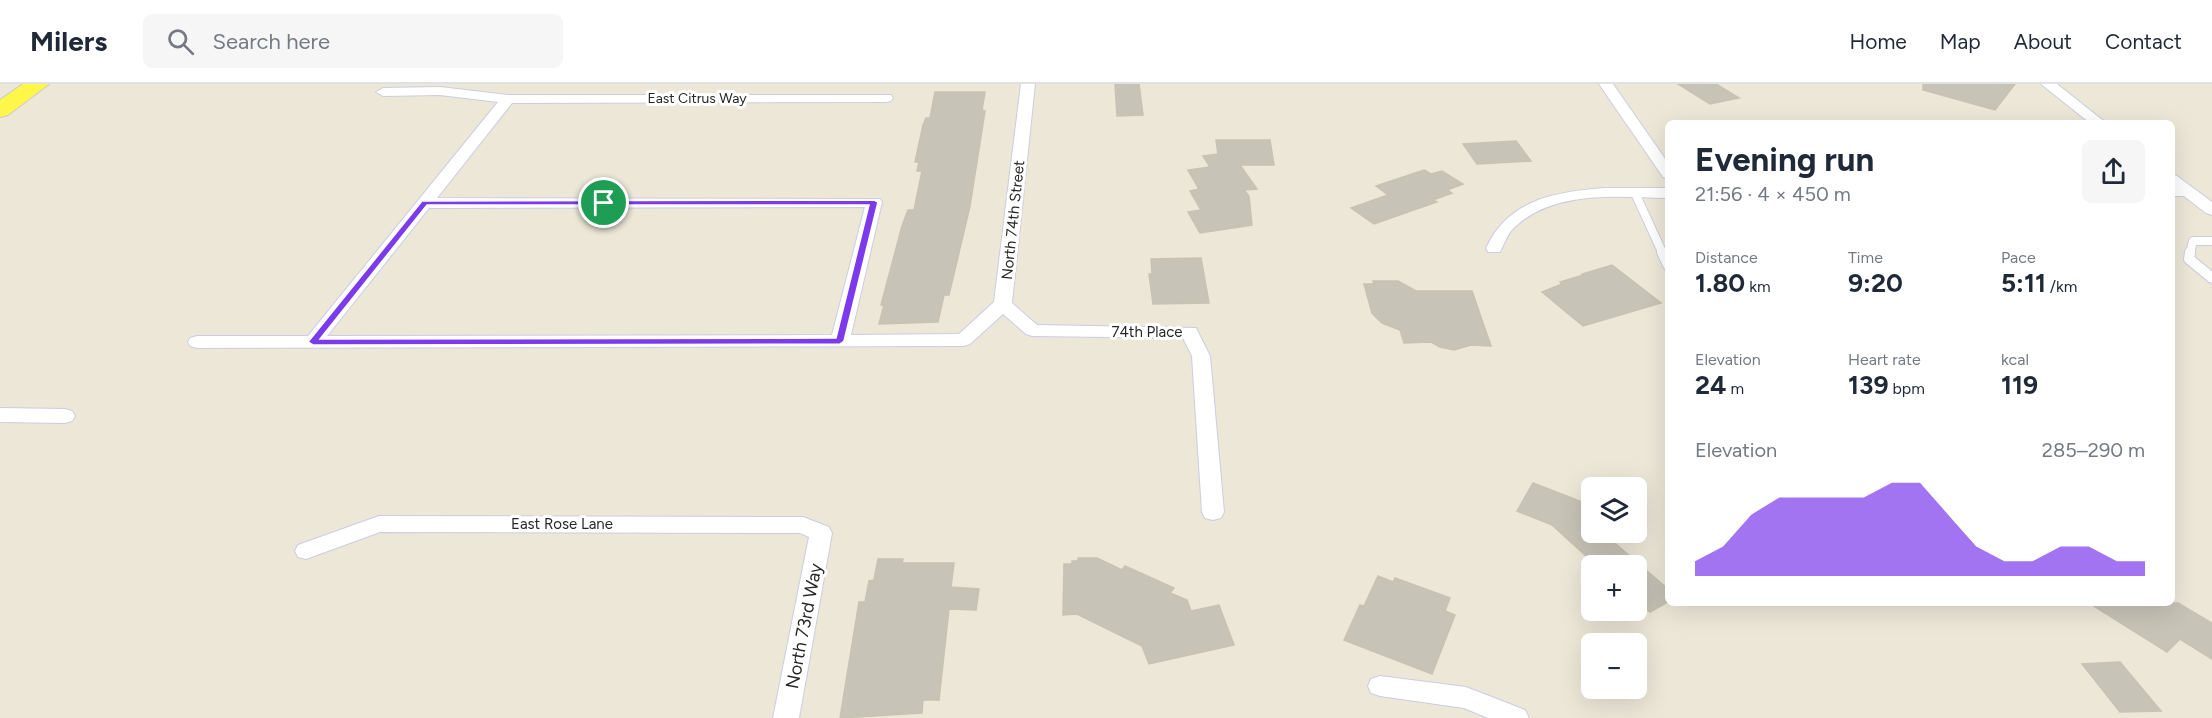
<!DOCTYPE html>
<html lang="en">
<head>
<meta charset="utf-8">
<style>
  body { margin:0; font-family:Figtree,sans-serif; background:#f6f6f7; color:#1f2937; height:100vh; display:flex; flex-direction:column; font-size:22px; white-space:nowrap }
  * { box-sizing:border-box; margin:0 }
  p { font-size:20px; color:#747a83 }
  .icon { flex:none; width:33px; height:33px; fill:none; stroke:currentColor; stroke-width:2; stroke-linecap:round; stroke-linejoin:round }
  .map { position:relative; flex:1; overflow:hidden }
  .drawer { position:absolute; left:1665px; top:36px; width:510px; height:486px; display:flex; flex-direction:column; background:#fff; border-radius:9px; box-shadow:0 6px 24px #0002 }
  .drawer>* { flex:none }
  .tools { position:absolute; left:1581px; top:393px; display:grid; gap:12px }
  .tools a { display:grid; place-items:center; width:66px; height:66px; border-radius:9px; background:#fff; box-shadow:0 6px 24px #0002; font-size:30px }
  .pin { position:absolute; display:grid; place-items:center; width:51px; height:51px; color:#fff; margin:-26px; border:3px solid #fff; border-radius:50%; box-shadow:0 2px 6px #0007 }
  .round { display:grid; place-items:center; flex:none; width:63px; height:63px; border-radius:9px; background:#f6f6f7 }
  .head { display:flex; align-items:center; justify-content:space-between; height:102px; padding:0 30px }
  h1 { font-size:33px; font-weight:700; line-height:45px }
  .figures { display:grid; grid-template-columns:repeat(3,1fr); gap:9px; height:102px; padding:6px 30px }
  .figures div { display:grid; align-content:center }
  .figures b { font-size:26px; font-weight:700 }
  .figures small { font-size:16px; font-weight:400 }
  .figures p { font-size:16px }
  .chart { height:168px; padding:12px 30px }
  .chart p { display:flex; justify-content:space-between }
  .chart svg { width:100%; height:108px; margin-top:6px; fill:#7c3aed; opacity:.7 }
  header { display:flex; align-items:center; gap:36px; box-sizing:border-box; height:84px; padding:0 30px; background:#fff; border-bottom:2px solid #e0e1e3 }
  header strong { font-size:28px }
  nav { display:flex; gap:33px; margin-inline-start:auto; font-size:21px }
  .search { width:420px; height:54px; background:#f6f6f7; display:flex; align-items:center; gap:15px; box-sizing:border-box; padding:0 21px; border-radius:9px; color:#747a83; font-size:22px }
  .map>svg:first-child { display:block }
  .building { fill:#c7c3b7; stroke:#c7c3b1; stroke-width:1.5 }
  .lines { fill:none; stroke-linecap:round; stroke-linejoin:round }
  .lane-far1-casing { stroke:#cccce3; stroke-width:10 }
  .lane-casing { stroke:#cccce3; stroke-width:12 }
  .street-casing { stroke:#cccce3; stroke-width:2 }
  .primary-casing { stroke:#cbcbcb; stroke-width:2 }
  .lane-far1 { stroke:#fff; stroke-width:8 }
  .lane { stroke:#fff; stroke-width:10 }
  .street { fill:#fff; fill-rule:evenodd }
  .primary { fill:#fef749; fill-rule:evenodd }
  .route { fill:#7c3aed; stroke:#fff; stroke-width:1.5; fill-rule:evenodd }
  .labels { text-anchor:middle; stroke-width:6; stroke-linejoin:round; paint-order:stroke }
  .far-street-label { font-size:14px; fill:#272727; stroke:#fff }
  .street-label { font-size:15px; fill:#272727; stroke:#fff }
  .near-street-label { font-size:18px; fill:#272727; stroke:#fff }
</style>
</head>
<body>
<header>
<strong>Milers</strong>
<div class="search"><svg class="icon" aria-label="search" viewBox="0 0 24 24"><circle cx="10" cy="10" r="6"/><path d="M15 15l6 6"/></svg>Search here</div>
<nav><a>Home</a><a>Map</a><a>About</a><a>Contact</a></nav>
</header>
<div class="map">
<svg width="2212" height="634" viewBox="0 0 2212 634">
  <rect width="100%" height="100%" fill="#ece7d7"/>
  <g class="building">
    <polygon points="1115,0 1139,0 1143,31 1117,32"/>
    <polygon points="1678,0 1716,0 1739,14 1710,20"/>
    <polygon points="1923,0 2015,0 1995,26 1923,6"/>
    <polygon points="935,8 985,8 982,26 985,27 970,122 949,211 944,211 938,238 879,240 884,221 881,221 902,142 908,126 914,126 922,87 917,87 919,78 915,78 923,41 926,34 930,34"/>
    <polygon points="1216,56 1270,56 1274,81 1240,81 1257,105 1244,106 1249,112 1252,141 1200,149 1188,128 1201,126 1190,107 1199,105 1188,86 1210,83 1203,72 1218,70"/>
    <polygon points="1516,57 1531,77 1477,80 1463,60"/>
    <polygon points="1424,86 1431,90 1442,87 1463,100 1447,106 1452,109 1433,116 1437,118 1374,140 1351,124 1388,111 1376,102"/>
    <polygon points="1201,174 1209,219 1153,220 1149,190 1152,190 1151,175"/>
    <polygon points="1612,181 1661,219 1583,242 1542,208 1562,200 1560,198 1583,191 1582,190"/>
    <polygon points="1373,197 1398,197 1416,207 1472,207 1491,262 1471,261 1454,266 1440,263 1431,258 1404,259 1400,246 1382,239 1372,229 1364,200 1374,200"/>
    <polygon points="1533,399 1582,418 1592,426 1592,448 1602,448 1668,505 1668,518 1650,528 1636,516 1636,482 1597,482 1552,441 1517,427"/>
    <polygon points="1078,474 1097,474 1122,486 1125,482 1174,504 1170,509 1187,516 1191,527 1219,521 1234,561 1149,580 1142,562 1077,530 1063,531 1064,480 1072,480 1072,477 1078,477"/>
    <polygon points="878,475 903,475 902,479 954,479 951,503 979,505 976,526 949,525 939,616 923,616 922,629 840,634 859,518 865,518 869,497 874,496"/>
    <polygon points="1378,492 1393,498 1395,494 1450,514 1445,527 1455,531 1432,590 1344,556 1360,521 1364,522"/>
    <polygon points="2089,519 2178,519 2212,539 2212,575 2180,555 2167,568"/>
    <polygon points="2120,578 2161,627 2120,628 2082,580"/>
  </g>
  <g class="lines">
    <defs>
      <g id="lane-far1">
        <polyline points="2172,108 2188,108"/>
        <polyline points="1635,109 1663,170"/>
        <polyline points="2190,170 2193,157 2212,157"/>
      </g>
      <g id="lane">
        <polyline points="1662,168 1668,181"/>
        <polyline points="2190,168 2189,175 2212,194"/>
      </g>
      <g id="street">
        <path d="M1021 0H1035L1012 219 1037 241 1196 244 1210 272 1224 428 1221 434 1213 436 1205 434 1202 428 1192 272 1183 254 1032 252 1026 250 1003 230 970 260 964 262 197 264 190 262 188 258 190 254 197 252H308L498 18 440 11 383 12 376 8 383 4 440 3 508 11H891L893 14 891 17 886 18 512 19 437 114 880 115 882 118 851 251 959 250 994 218ZM865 123 832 251 327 252 429 124Z"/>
        <polygon points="1599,0 1613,0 1668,79 1668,95 1663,93"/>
        <polygon points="2041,0 2057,0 2106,39 2090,39"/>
        <polygon points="2172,90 2177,92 2212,118 2212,131 2206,129 2172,103"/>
        <path d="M1604 104H1668V114C1617 113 1550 105 1511 147 1506 153 1504 161 1500 168H1488L1486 164C1509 115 1555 108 1604 104Z"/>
        <polygon points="0,324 65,325 72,327 75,332 72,337 65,339 0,338"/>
        <polygon points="379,432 803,433 829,443 832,449 799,634 773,634 809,453 800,449 380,448 306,475 298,473 295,467 298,461"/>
        <polygon points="1380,592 1466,603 1525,626 1529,634 1488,634 1464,624 1380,612 1371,609 1368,602 1371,595"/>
      </g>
      <polygon id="primary" points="23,0 49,0 8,31 0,33 0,16"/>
    </defs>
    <use href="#lane-far1" class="lane-far1-casing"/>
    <use href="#lane" class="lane-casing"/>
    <use href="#street" class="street-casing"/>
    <use href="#primary" class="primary-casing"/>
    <use href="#lane-far1" class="lane-far1"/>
    <use href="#lane" class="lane"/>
    <use href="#street" class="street"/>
    <use href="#primary" class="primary"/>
  </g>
  <path class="route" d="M874 116 878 118 844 257 840 260 313 261 308 258 422 117ZM427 121H869L836 254 320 255Z"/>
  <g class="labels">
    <g class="far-street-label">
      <text x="697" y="19">East Citrus Way</text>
    </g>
    <g class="street-label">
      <text transform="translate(1013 136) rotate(-84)" y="5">North 74th Street</text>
      <text x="1147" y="253">74th Place</text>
      <text x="562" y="445">East Rose Lane</text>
    </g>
    <g class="near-street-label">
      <text transform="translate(804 542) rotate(-79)" y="6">North 73rd Way</text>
    </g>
  </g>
</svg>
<div class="tools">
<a><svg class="icon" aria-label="layers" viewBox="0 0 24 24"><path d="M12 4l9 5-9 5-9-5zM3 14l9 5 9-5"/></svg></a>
<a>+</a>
<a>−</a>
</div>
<div class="pin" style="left:604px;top:119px;background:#1e9e55"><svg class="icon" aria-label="arrive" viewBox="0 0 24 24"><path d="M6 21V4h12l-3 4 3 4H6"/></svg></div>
<section class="drawer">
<div class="head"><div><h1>Evening run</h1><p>21:56 · 4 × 450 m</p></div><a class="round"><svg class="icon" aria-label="share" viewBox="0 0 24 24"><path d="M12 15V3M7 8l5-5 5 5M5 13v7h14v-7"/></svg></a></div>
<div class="figures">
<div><p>Distance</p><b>1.80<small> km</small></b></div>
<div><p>Time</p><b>9:20</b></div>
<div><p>Pace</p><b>5:11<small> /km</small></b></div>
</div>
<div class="figures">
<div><p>Elevation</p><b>24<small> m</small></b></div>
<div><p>Heart rate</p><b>139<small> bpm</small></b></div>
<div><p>kcal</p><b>119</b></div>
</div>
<div class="chart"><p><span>Elevation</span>285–290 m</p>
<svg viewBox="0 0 160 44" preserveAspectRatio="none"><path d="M0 44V38L10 32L20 19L30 12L40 12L50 12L60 12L70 6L80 6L90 19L100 32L110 38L120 38L130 32L140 32L150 38L160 38V44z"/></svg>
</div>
</section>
</div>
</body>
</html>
